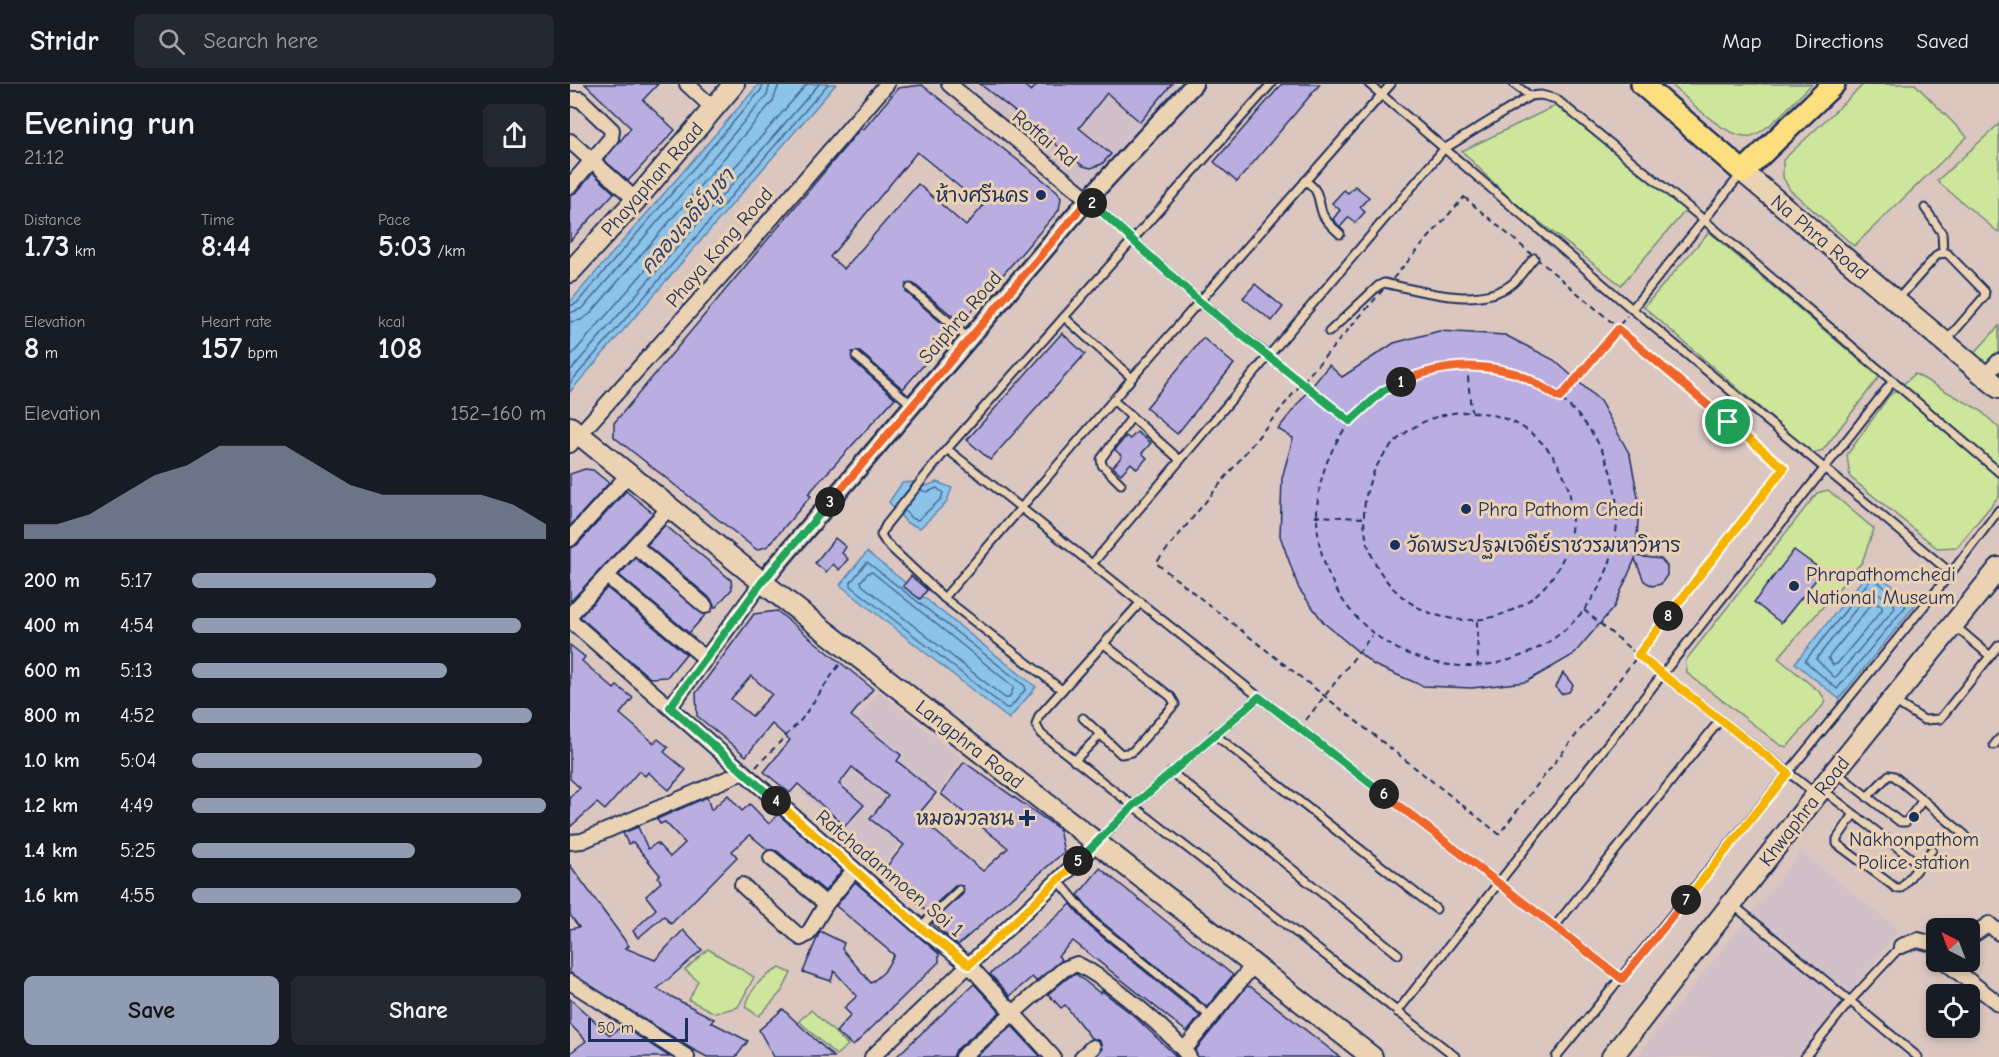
<!DOCTYPE html>
<html lang="en">
<head>
<meta charset="utf-8">
<style>
  body { margin:0; font-family:"Comic Neue","Playpen Sans Thai",sans-serif; background:#242831; color:#f1f3f6; height:100vh; display:flex; flex-direction:column; font-size:22px; white-space:nowrap }
  * { box-sizing:border-box; margin:0 }
  p { font-size:20px; color:#9ea1a6 }
  .icon { flex:none; width:33px; height:33px; fill:none; stroke:currentColor; stroke-width:2; stroke-linecap:round; stroke-linejoin:round }
  .map { position:relative; flex:1; overflow:hidden }
  .details { display:flex; flex-direction:column; background:#171b24; width:570px }
  .details>* { flex:none }
  .needle { width:39px; rotate:318deg }
  .controls { position:absolute; left:1356px; top:834px; display:grid; gap:12px }
  .controls a { display:grid; place-items:center; width:54px; height:54px; border-radius:9px; background:#171b24; box-shadow:0 3px 9px #0003; font-size:30px }
  .scale { position:absolute; left:18px; bottom:15px; width:100px; box-sizing:border-box; padding-left:6px; border:3px solid #1b2f5e; border-top:0; font-size:16px; line-height:21px; white-space:nowrap; color:#1b2f5e; -webkit-text-stroke:4px #ebd2b3; paint-order:stroke }
  .pin { position:absolute; display:grid; place-items:center; width:51px; height:51px; color:#fff; margin:-26px; border:3px solid #fff; border-radius:50%; box-shadow:0 2px 6px #0007 }
  .km { position:absolute; width:30px; height:30px; margin:-15px; border-radius:50%; background:#222; color:#fff; font-size:16px; line-height:30px; text-align:center }
  .round { display:grid; place-items:center; flex:none; width:63px; height:63px; border-radius:9px; background:#242831 }
  .headline { display:flex; align-items:center; justify-content:space-between; height:102px; padding:0 24px }
  h1 { font-size:33px; font-weight:700; line-height:45px }
  .figures { display:grid; grid-template-columns:repeat(3,1fr); gap:9px; height:102px; padding:6px 24px }
  .figures div { display:grid; align-content:center }
  .figures b { font-size:30px; font-weight:700 }
  .figures small { font-size:16px; font-weight:400 }
  .figures p { font-size:16px }
  .chart { height:168px; padding:12px 24px }
  .chart p { display:flex; justify-content:space-between }
  .chart svg { width:100%; height:108px; margin-top:6px; fill:#919bb2; opacity:.7 }
  .primary-button { display:flex; gap:12px; margin-top:auto; padding:12px 24px }
  .primary-button a { flex:1; height:69px; border-radius:9px; background:#919bb2; color:#111; font-size:24px; font-weight:700; line-height:69px; text-align:center }
  .primary-button a+a { background:#242831; color:#f1f3f6 }
  ul { padding:0 24px; list-style:none; font-size:20px }
  li { display:grid; grid-template-columns:96px 72px 1fr; align-items:center; height:45px }
  li i { height:15px; border-radius:8px; background:#919bb2 }
  header { display:flex; align-items:center; gap:36px; box-sizing:border-box; height:84px; padding:0 30px; background:#171b24; border-bottom:2px solid #363941 }
  header strong { font-size:28px }
  nav { display:flex; gap:33px; margin-inline-start:auto; font-size:21px }
  .search { width:420px; height:54px; background:#242831; display:flex; align-items:center; gap:15px; box-sizing:border-box; padding:0 21px; border-radius:9px; color:#9ea1a6; font-size:22px }
  main { display:flex; flex:1; min-height:0 }
  .map>svg:first-child { display:block }
  .built { fill:#d2c0c9 }
  .green { fill:#cee69b; stroke:#748a7c; stroke-width:1.5 }
  .water { fill:#8bc3e9; stroke:#5e88b1; stroke-width:1.5 }
  .lines { fill:none; stroke-linecap:round; stroke-linejoin:round }
  .shore { stroke:#486a96; stroke-width:1.5 }
  .building { fill:#b9aedf; stroke:#1b2f5e; stroke-width:1.5; fill-rule:evenodd }
  .service-casing { stroke:#1b2f5e; stroke-width:11 }
  .minor-casing { stroke:#1b2f5e; stroke-width:18 }
  .tertiary-casing { stroke:#1b2f5e; stroke-width:21 }
  .secondary-casing { stroke:#1b2f5e; stroke-width:24 }
  .primary-casing { stroke:#1b2f5e; stroke-width:26 }
  .path { stroke:#1b2f5e; stroke-width:2; stroke-dasharray:6 4.5; stroke-linecap:butt }
  .service { stroke:#ebd2b3; stroke-width:7 }
  .minor { stroke:#ebd2b3; stroke-width:14 }
  .tertiary { stroke:#ebd2b3; stroke-width:16 }
  .secondary { stroke:#ebd2b3; stroke-width:20 }
  .primary { stroke:#fedf80; stroke-width:21 }
  .split-1-casing { stroke:#fff; stroke-width:12 }
  .split-2-casing { stroke:#fff; stroke-width:12 }
  .split-3-casing { stroke:#fff; stroke-width:12 }
  .split-4-casing { stroke:#fff; stroke-width:12 }
  .split-5-casing { stroke:#fff; stroke-width:12 }
  .split-6-casing { stroke:#fff; stroke-width:12 }
  .split-7-casing { stroke:#fff; stroke-width:12 }
  .split-8-casing { stroke:#fff; stroke-width:12 }
  .split-9-casing { stroke:#fff; stroke-width:12 }
  .split-1 { stroke:#f0652b; stroke-width:8 }
  .split-2 { stroke:#22a559; stroke-width:8 }
  .split-3 { stroke:#f0652b; stroke-width:8 }
  .split-4 { stroke:#22a559; stroke-width:8 }
  .split-5 { stroke:#f5b400; stroke-width:8 }
  .split-6 { stroke:#22a559; stroke-width:8 }
  .split-7 { stroke:#f0652b; stroke-width:8 }
  .split-8 { stroke:#f5b400; stroke-width:8 }
  .split-9 { stroke:#f5b400; stroke-width:8 }
  .poi-dot { fill:#1b2f5e; stroke:#ebd2b3; stroke-width:2 }
  .labels { text-anchor:middle; stroke-width:6; stroke-linejoin:round; paint-order:stroke }
  .street-label { font-size:20px; fill:#1b2f5e; stroke:#ebd2b3 }
  .poi-label { font-size:20px; fill:#1b2f5e; stroke:#ebd2b3; text-anchor:start }
  .water-label { font-size:21px; font-style:italic; fill:#2c4573; stroke:#ebd2b3 }
</style>
</head>
<body>
<header>
<strong>Stridr</strong>
<div class="search"><svg class="icon" aria-label="search" viewBox="0 0 24 24"><circle cx="10" cy="10" r="6"/><path d="M15 15l6 6"/></svg>Search here</div>
<nav><a>Map</a><a>Directions</a><a>Saved</a></nav>
</header>
<main>
<section class="details">
<div class="headline"><div><h1>Evening run</h1><p>21:12</p></div><a class="round"><svg class="icon" aria-label="share" viewBox="0 0 24 24"><path d="M12 15V3M7 8l5-5 5 5M5 13v7h14v-7"/></svg></a></div>
<div class="figures">
<div><p>Distance</p><b>1.73<small> km</small></b></div>
<div><p>Time</p><b>8:44</b></div>
<div><p>Pace</p><b>5:03<small> /km</small></b></div>
</div>
<div class="figures">
<div><p>Elevation</p><b>8<small> m</small></b></div>
<div><p>Heart rate</p><b>157<small> bpm</small></b></div>
<div><p>kcal</p><b>108</b></div>
</div>
<div class="chart"><p><span>Elevation</span>152–160 m</p>
<svg viewBox="0 0 160 44" preserveAspectRatio="none"><path d="M0 44V38L10 38L20 34L30 26L40 18L50 14L60 6L70 6L80 6L90 14L100 22L110 26L120 26L130 26L140 26L150 30L160 38V44z"/></svg>
</div>
<ul>
<li><b>200 m</b>5:17<i style="width:69%"></i></li>
<li><b>400 m</b>4:54<i style="width:93%"></i></li>
<li><b>600 m</b>5:13<i style="width:72%"></i></li>
<li><b>800 m</b>4:52<i style="width:96%"></i></li>
<li><b>1.0 km</b>5:04<i style="width:82%"></i></li>
<li><b>1.2 km</b>4:49<i style="width:100%"></i></li>
<li><b>1.4 km</b>5:25<i style="width:63%"></i></li>
<li><b>1.6 km</b>4:55<i style="width:93%"></i></li>
</ul>
<div class="primary-button"><a>Save</a><a>Share</a></div>
</section>
<div class="map">
<svg width="1429" height="973" viewBox="0 0 1429 973">
  <rect width="100%" height="100%" fill="#dcc7c0"/>
  <filter id="ink" filterUnits="userSpaceOnUse"><feTurbulence type="fractalNoise" baseFrequency=".0167" numOctaves="2"/><feDisplacementMap in="SourceGraphic" scale="12" xChannelSelector="R" yChannelSelector="G"/><feConvolveMatrix kernelMatrix="1 2 1 2 8 2 1 2 1" color-interpolation-filters="sRGB"/></filter>
  <g filter="url(#ink)">
    <g class="built">
      <polygon points="392,0 614,0 524,112"/>
      <polygon points="309,607 392,676 314,782 230,708"/>
      <polygon points="1231,768 1329,846 1228,973 1066,973"/>
    </g>
    <g class="green">
      <path d="M1101 0H1242C1229 12 1197 49 1181 52 1156 56 1119 16 1101 0Z"/>
      <polygon points="1294,0 1345,0 1397,53 1284,162 1220,106 1213,93 1213,76"/>
      <polygon points="987,21 1116,126 1051,201 941,116 892,67"/>
      <polygon points="1429,40 1429,149 1367,97"/>
      <polygon points="1139,148 1309,293 1253,366 1242,369 1074,223"/>
      <polygon points="1429,242 1429,295 1401,273"/>
      <polygon points="1345,290 1410,326 1429,344 1429,412 1387,463 1367,464 1280,393 1277,371 1318,313"/>
      <polygon points="1258,406 1304,445 1292,478 1208,574 1251,609 1256,618 1217,663 1210,661 1117,589 1116,576 1247,409"/>
      <polygon points="138,865 184,893 168,923 145,929 119,916 128,897 115,886"/>
      <path d="M210 884 221 889 212 907 189 932 175 923C183 902 190 894 210 884Z"/>
      <polygon points="241,926 278,961 266,971 229,937"/>
    </g>
    <g class="water">
      <polygon points="189,0 266,0 0,308 0,218"/>
      <polygon points="343,398 356,402 367,398 382,404 376,419 350,444 337,439 319,418 332,399"/>
      <polygon points="297,468 466,603 439,635 270,501"/>
      <polygon points="1301,485 1346,520 1269,615 1225,579"/>
    </g>
    <g class="lines">
      <g class="shore">
        <polyline points="0,222 7,219 191,6 193,0"/>
        <polyline points="0,229 13,224 197,11 200,0"/>
        <polyline points="0,238 11,236 20,230 203,17 209,0"/>
        <polyline points="0,273 237,0"/>
        <polyline points="0,287 249,0"/>
        <polyline points="0,299 258,0"/>
        <polyline points="334,426 341,434 348,436 371,415 373,409 367,404 357,408 350,406"/>
        <polygon points="297,478 455,602 455,606 440,624 436,624 281,502 281,498"/>
        <polygon points="302,488 444,603 439,614 435,614 292,501 291,497 298,489"/>
        <polygon points="1301,495 1305,495 1336,522 1267,605 1235,577"/>
        <polygon points="1302,505 1324,520 1325,524 1265,594 1246,575"/>
        <polygon points="1303,518 1312,522 1312,526 1267,580 1263,581 1258,574"/>
      </g>
    </g>
    <g class="building">
      <polygon points="15,0 88,0 73,16 105,46 58,97 34,76 61,44"/>
      <polygon points="410,0 452,0 461,7 468,0 602,0 570,38 537,9 509,44 541,70 532,80 521,84 513,82"/>
      <polygon points="712,0 750,0 667,98 644,78"/>
      <path d="M352 1 487 107 491 114 489 126 391 239 344 200H336V208L382 248 333 305 290 268H282V276L325 314 238 410 241 412 198 462 187 466 44 353V339L291 44 293 46 328 4ZM347 68 413 122 396 142 348 100 274 185 260 173Z"/>
      <polygon points="23,89 44,109 0,157 0,111 7,108"/>
      <polygon points="785,102 799,113 790,123 795,128 785,139 779,133 770,143 763,135 770,126 762,119 774,106 778,109"/>
      <polygon points="685,200 713,223 702,237 673,214"/>
      <polygon points="869,247 935,251 984,276 1030,317 1060,371 1069,419 1066,472 1091,475 1097,482 1097,491 1091,500 1082,502 1074,497 1065,475 1044,523 1003,571 956,598 902,604 853,602 804,581 754,539 729,505 710,452 712,394 723,354 708,345 759,281 772,293 824,259"/>
      <polygon points="492,249 515,270 420,376 397,356"/>
      <polygon points="633,254 664,280 607,350 576,324"/>
      <polygon points="567,348 581,359 572,369 577,374 567,385 561,379 551,390 543,383 552,372 545,366 556,352 560,355"/>
      <polygon points="15,385 23,386 39,399 0,442 0,390"/>
      <polygon points="56,407 83,429 0,518 0,464 7,461"/>
      <polygon points="95,441 161,496 162,505 145,524 141,515 77,461"/>
      <polygon points="265,454 276,463 272,469 278,475 269,486 263,480 256,488 245,479"/>
      <polygon points="1224,466 1253,487 1211,539 1184,518"/>
      <polygon points="65,474 135,531 119,549 49,491"/>
      <polygon points="341,492 357,506 350,515 333,502"/>
      <polygon points="37,504 116,570 97,593 80,594 10,533"/>
      <path d="M207 527 303 605 281 632 331 671 327 677 366 709 347 732 413 787 438 764 371 710 394 678 489 745 494 768 388 861 362 839 393 810V802H385L357 828 313 787 334 761 300 735 318 712 282 683 269 700 294 721 275 742 228 700 220 709 194 688 220 656 202 640 176 672 127 632 126 609 184 530ZM181 592 202 610 182 632 161 615Z"/>
      <polygon points="0,561 15,573 12,577 44,605 47,602 63,614 50,630 84,659 88,655 98,663 94,668 116,686 99,706 78,688 75,692 69,687 35,726 27,719 0,743 0,713 10,704 0,695"/>
      <polygon points="993,589 1003,601 999,608 991,610 986,603"/>
      <polygon points="158,711 172,727 180,720 199,740 208,730 272,786 255,807 207,767 198,766 180,751 162,767 167,773 101,840 94,832 68,854 63,847 86,825 76,812 91,798 88,793 90,791 63,758 58,760 53,749 68,743 78,765 87,759 100,773 115,759 95,738 90,740 87,735 137,713 141,726"/>
      <polygon points="0,781 59,862 55,864 85,876 113,846 132,866 87,905 144,935 141,938 178,957 166,973 137,973 122,965 0,889 0,845 9,843 0,831"/>
      <polygon points="530,784 663,891 637,923 527,834 508,811"/>
      <polygon points="285,798 369,870 369,878 283,962 266,948 281,931 274,924 287,912 264,887 261,897 233,888 250,847 274,859 272,865 301,899 314,888 324,871 266,822"/>
      <polygon points="501,820 519,842 630,932 617,948 503,857 488,872 492,876 466,897 462,893 440,912 420,890"/>
      <polygon points="506,890 530,909 532,907 563,931 607,973 525,973 532,965 530,957 521,954 495,921 491,924 478,910 499,893"/>
      <polygon points="404,900 430,928 386,966 383,973 326,973"/>
      <polygon points="677,902 681,903 770,973 628,973 625,967"/>
      <polygon points="0,915 40,951 53,942 100,973 0,973 0,969 16,957 0,940"/>
      <polygon points="213,925 221,933 264,973 204,973 189,946"/>
      <polygon points="442,942 471,973 406,973"/>
    </g>
    <g class="lines">
      <defs>
        <g id="service">
          <polyline points="799,0 1062,225 1381,489"/>
          <polyline points="944,0 960,12 971,11 986,15 1134,136 1429,388"/>
          <path d="M735 97C751 106 747 116 753 131 757 139 764 144 770 150"/>
          <polyline points="518,115 629,217 698,271"/>
          <polyline points="1355,124 1372,149 1373,168"/>
          <polyline points="340,204 399,255"/>
          <polyline points="1328,215 1368,170 1377,169 1415,208 1414,213 1376,257"/>
          <polyline points="1062,225 1172,89"/>
          <polyline points="494,233 562,294"/>
          <path d="M759 248 808 202 814 199C851 207 910 226 943 199 951 192 957 182 964 174"/>
          <polyline points="286,272 342,321"/>
          <polyline points="543,316 610,376"/>
          <polyline points="377,365 689,613 1052,895"/>
          <polyline points="551,400 532,381 531,375 562,333"/>
          <polyline points="523,479 874,65 960,12"/>
          <polyline points="374,514 562,294 821,0"/>
          <polyline points="571,518 469,632 466,641 471,650 886,973"/>
          <polyline points="1385,542 1420,572"/>
          <polyline points="1092,590 1246,710"/>
          <polyline points="492,606 374,514 316,459 311,451 316,441 377,365 701,0"/>
          <polyline points="1324,617 1354,636 1370,635 1429,561"/>
          <polyline points="513,634 551,670 562,668 605,620 601,613 534,560"/>
          <polyline points="644,650 866,825"/>
          <polyline points="1424,661 1429,655"/>
          <polyline points="504,677 531,650"/>
          <polyline points="601,688 828,870"/>
          <polyline points="1267,689 1330,738 1336,738 1353,716 1395,751"/>
          <polyline points="1253,706 1350,781 1331,804 1326,804 1267,760 1267,755 1284,730"/>
          <polyline points="1297,713 1319,691 1324,692 1353,716"/>
          <polyline points="529,757 562,723 689,613"/>
          <polyline points="1350,781 1362,766"/>
          <polyline points="488,796 523,838 641,933"/>
          <polyline points="1162,820 1348,973"/>
          <polyline points="986,841 1150,636"/>
          <polyline points="350,843 389,806"/>
          <polyline points="827,928 1323,297"/>
          <polyline points="986,973 1381,489 1429,426"/>
          <polyline points="1235,973 1280,917 1331,862"/>
        </g>
        <g id="minor">
          <polyline points="117,0 143,24"/>
          <polyline points="379,0 518,115"/>
          <polyline points="0,15 10,15 42,46 41,54 0,102"/>
          <polyline points="0,57 66,116"/>
          <polyline points="1415,292 1429,277"/>
          <polyline points="0,361 176,164 317,0"/>
          <polyline points="0,455 59,390"/>
          <polyline points="65,462 135,522"/>
          <polyline points="38,493 136,575"/>
          <polyline points="0,531 100,423"/>
          <polyline points="0,536 350,843 399,881 483,973"/>
          <polyline points="100,623 192,498"/>
          <polyline points="0,758 12,757 173,688"/>
          <polyline points="201,774 256,820"/>
          <polyline points="172,801 231,854 238,850 256,820 284,786"/>
          <polyline points="1400,853 1419,840 1429,849"/>
          <polyline points="1331,862 1348,856 1366,861"/>
          <polyline points="1375,878 1429,920"/>
          <polyline points="0,898 117,973"/>
          <polyline points="614,966 684,880"/>
          <polyline points="302,973 527,759"/>
          <path d="M392 973 494 885 507 880C536 894 600 947 619 973"/>
          <polyline points="512,973 523,963"/>
        </g>
        <polyline id="tertiary" points="192,498 518,115 624,0"/>
        <g id="secondary">
          <polyline points="1173,88 1429,304"/>
          <polyline points="0,188 66,116 164,0"/>
          <polyline points="0,343 192,498 802,973"/>
          <polyline points="1042,973 1265,687 1429,484"/>
        </g>
        <polyline id="primary" points="1072,0 1173,88 1264,0"/>
      </defs>
      <use href="#service" class="service-casing"/>
      <use href="#minor" class="minor-casing"/>
      <use href="#tertiary" class="tertiary-casing"/>
      <use href="#secondary" class="secondary-casing"/>
      <use href="#primary" class="primary-casing"/>
      <g class="path">
        <polygon points="894,113 1214,384 929,750 586,479 731,300"/>
        <polyline points="707,279 780,337"/>
        <polyline points="897,282 901,327"/>
        <circle cx="897" cy="432" r="150"/>
        <polyline points="990,314 1057,232"/>
        <circle cx="898" cy="432" r="104"/>
        <polyline points="1003,426 1047,421"/>
        <polyline points="745,432 793,434"/>
        <polyline points="1014,526 1083,584"/>
        <polyline points="907,537 908,582"/>
        <polyline points="736,636 802,551"/>
        <polyline points="186,683 231,636 271,578"/>
      </g>
      <use href="#service" class="service"/>
      <use href="#minor" class="minor"/>
      <use href="#tertiary" class="tertiary"/>
      <use href="#secondary" class="secondary"/>
      <use href="#primary" class="primary"/>
    </g>
  </g>
  <g class="lines" filter="url(#ink)">
    <defs>
      <path id="split-1" d="M831 298C867 281 906 278 945 289 960 294 976 306 990 314L1048 245 1158 338"/>
      <polyline id="split-2" points="522,119 629,217 780,337 813,307 831,298"/>
      <polyline id="split-3" points="260,418 518,116 522,119"/>
      <polyline id="split-4" points="206,717 100,623 192,498 260,418"/>
      <polyline id="split-5" points="206,717 350,843 399,881 508,777"/>
      <polyline id="split-6" points="508,777 562,723 689,613 814,710"/>
      <polyline id="split-7" points="814,710 1052,895 1116,816"/>
      <polyline id="split-8" points="1098,532 1068,571 1218,689 1116,816"/>
      <polyline id="split-9" points="1098,532 1214,384 1158,338"/>
    </defs>
    <use href="#split-1" class="split-1-casing"/>
    <use href="#split-2" class="split-2-casing"/>
    <use href="#split-3" class="split-3-casing"/>
    <use href="#split-4" class="split-4-casing"/>
    <use href="#split-5" class="split-5-casing"/>
    <use href="#split-6" class="split-6-casing"/>
    <use href="#split-7" class="split-7-casing"/>
    <use href="#split-8" class="split-8-casing"/>
    <use href="#split-9" class="split-9-casing"/>
    <use href="#split-1" class="split-1"/>
    <use href="#split-2" class="split-2"/>
    <use href="#split-3" class="split-3"/>
    <use href="#split-4" class="split-4"/>
    <use href="#split-5" class="split-5"/>
    <use href="#split-6" class="split-6"/>
    <use href="#split-7" class="split-7"/>
    <use href="#split-8" class="split-8"/>
    <use href="#split-9" class="split-9"/>
  </g>
  <g class="poi-dot">
    <circle cx="471" cy="111" r="6"/>
    <circle cx="896" cy="425" r="6"/>
    <circle cx="825" cy="461" r="6"/>
    <circle cx="1224" cy="502" r="6"/>
    <circle cx="1344" cy="733" r="6"/>
    <path d="M454 725h6v6h6v6h-6v6h-6v-6h-6v-6h6z"/>
  </g>
  <g class="labels">
    <g class="street-label">
      <text transform="translate(475 54) rotate(40)" y="7">Rotfai Rd</text>
      <text transform="translate(82 95) rotate(-49)" y="7">Phayaphan Road</text>
      <text transform="translate(1250 153) rotate(40)" y="7">Na Phra Road</text>
      <text transform="translate(149 163) rotate(-49)" y="7">Phaya Kong Road</text>
      <text transform="translate(390 233) rotate(-49)" y="7">Saiphra Road</text>
      <text transform="translate(400 660) rotate(38)" y="7">Langphra Road</text>
      <text transform="translate(1234 727) rotate(-52)" y="7">Khwaphra Road</text>
      <text transform="translate(320 789) rotate(40)" y="7">Ratchadamnoen Soi 1</text>
    </g>
    <g class="poi-label">
      <text x="459" y="118" text-anchor="end">ห้างศรีนคร</text>
      <text x="908" y="432">Phra Pathom Chedi</text>
      <text x="837" y="468">วัดพระปฐมเจดีย์ราชวรมหาวิหาร</text>
      <text x="1236" y="497">Phrapathomchedi<tspan x="1236" dy="23">National Museum</tspan></text>
      <text x="444" y="741" text-anchor="end">หมอมวลชน</text>
      <text x="1344" y="762" text-anchor="middle">Nakhonpathom<tspan x="1344" dy="23">Police station</tspan></text>
    </g>
    <g class="water-label">
      <text transform="translate(117 137) rotate(-49)" y="7">คลองเจดีย์บูชา</text>
    </g>
  </g>
</svg>
<div class="controls">
<a><svg class="needle" viewBox="-14 -14 28 28"><path d="M0-13l5 13h-10z" fill="#e53935"/><path d="M0 13l5-13h-10z" fill="#9ea1a6"/></svg></a>
<a><svg class="icon" aria-label="locate" viewBox="0 0 24 24"><circle cx="12" cy="12" r="6"/><path d="M12 2v4M12 18v4M2 12h4M18 12h4"/></svg></a>
</div>
<div class="scale">50 m</div>
<div class="pin" style="left:1158px;top:338px;background:#1e9e55"><svg class="icon" aria-label="arrive" viewBox="0 0 24 24"><path d="M6 21V4h12l-3 4 3 4H6"/></svg></div>
<b class="km" style="left:831px;top:298px">1</b>
<b class="km" style="left:522px;top:119px">2</b>
<b class="km" style="left:260px;top:418px">3</b>
<b class="km" style="left:206px;top:717px">4</b>
<b class="km" style="left:508px;top:777px">5</b>
<b class="km" style="left:814px;top:710px">6</b>
<b class="km" style="left:1116px;top:816px">7</b>
<b class="km" style="left:1098px;top:532px">8</b>
</div>
</main>
</body>
</html>
